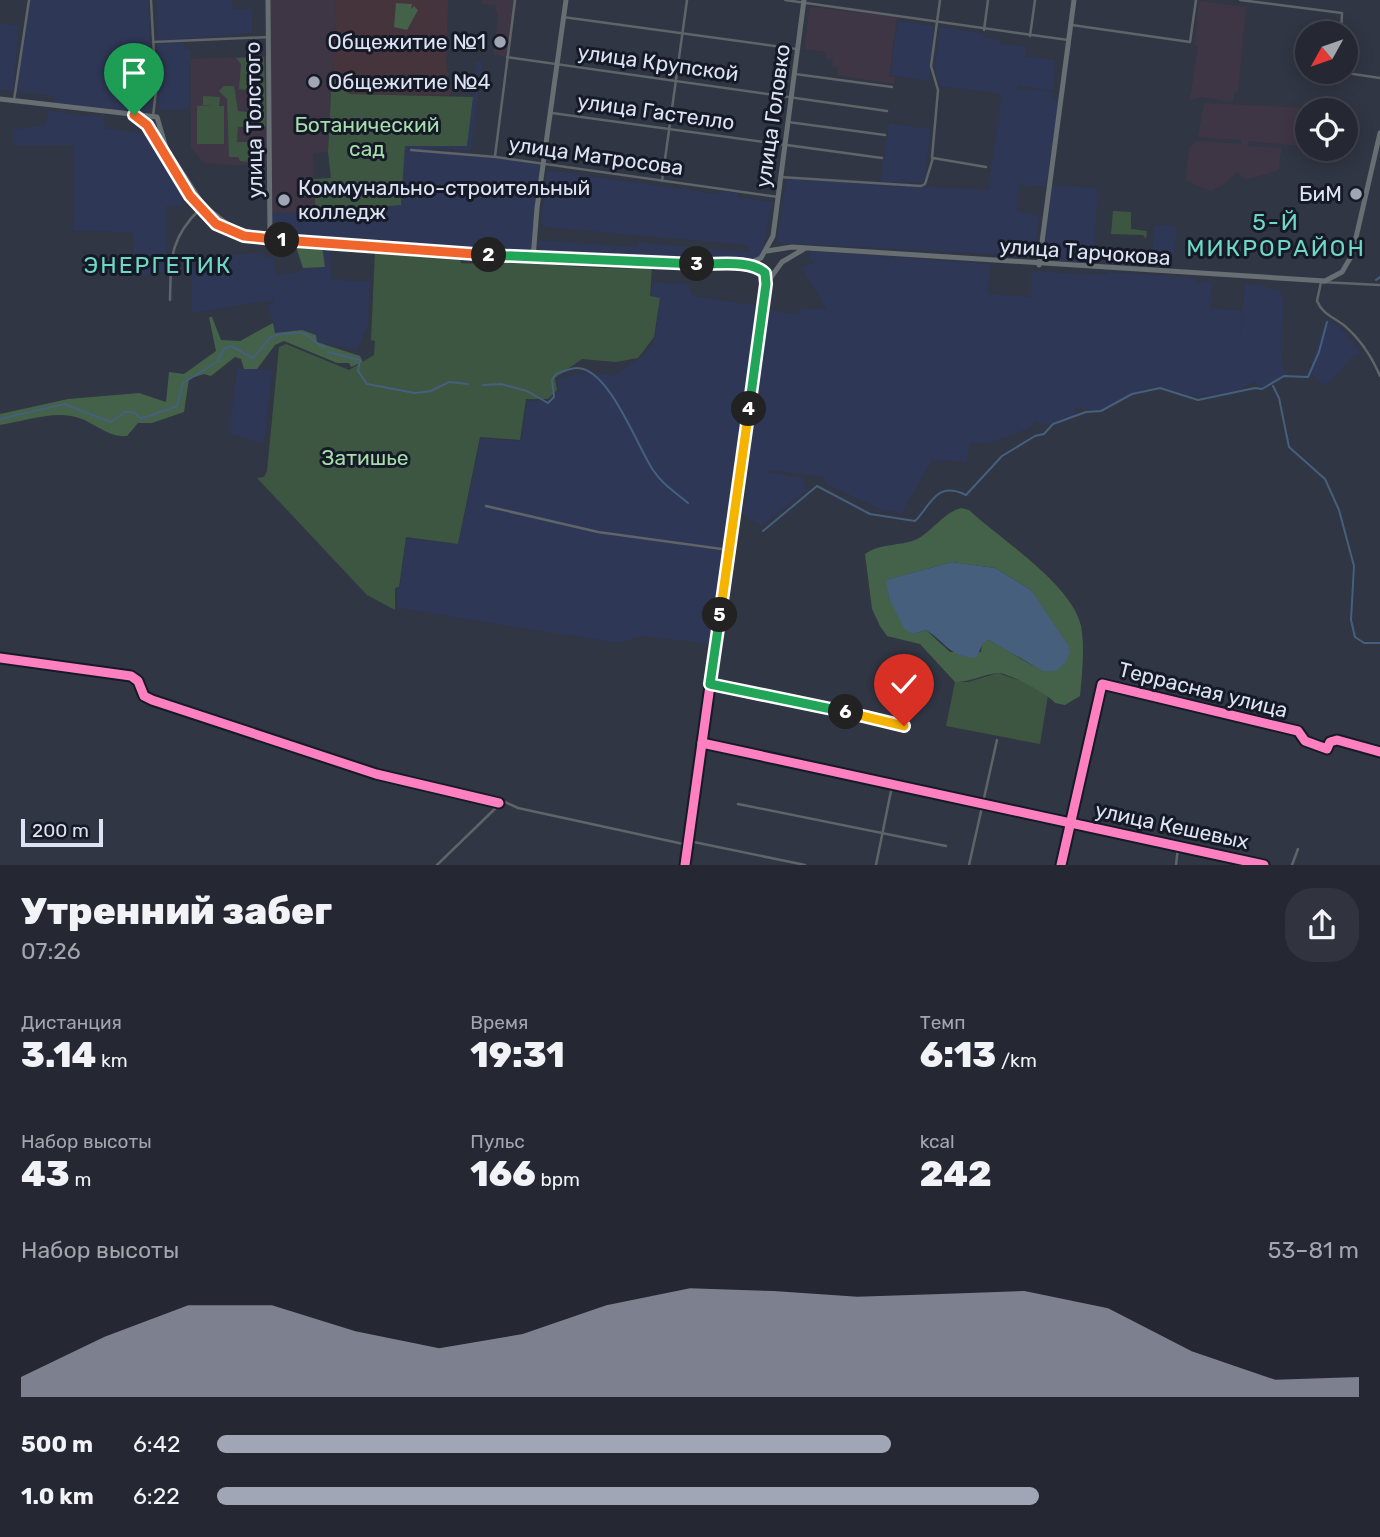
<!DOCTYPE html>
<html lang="ru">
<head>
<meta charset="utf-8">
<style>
  body { margin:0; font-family:Rubik,sans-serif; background:#31343f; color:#f1f3f6; height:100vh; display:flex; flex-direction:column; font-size:26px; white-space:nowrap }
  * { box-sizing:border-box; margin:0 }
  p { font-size:23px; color:#a3a6ac }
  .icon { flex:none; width:38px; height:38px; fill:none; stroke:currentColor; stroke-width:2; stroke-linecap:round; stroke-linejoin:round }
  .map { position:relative; height:865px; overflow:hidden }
  .drawer { display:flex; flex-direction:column; background:#252833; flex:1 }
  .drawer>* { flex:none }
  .needle { width:46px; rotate:230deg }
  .fabs { position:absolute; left:1295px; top:21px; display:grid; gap:14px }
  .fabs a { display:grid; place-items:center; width:63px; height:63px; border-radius:50%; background:#252833; box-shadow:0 4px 18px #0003,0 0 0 2px #42444e; font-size:35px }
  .scale { position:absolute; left:21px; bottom:18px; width:82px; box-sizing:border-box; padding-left:7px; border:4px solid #dde3f5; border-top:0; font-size:19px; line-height:24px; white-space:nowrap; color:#dde3f5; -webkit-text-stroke:5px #161a26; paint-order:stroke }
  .pin { position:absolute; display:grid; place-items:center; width:60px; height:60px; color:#fff; margin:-72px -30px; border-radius:50% 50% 50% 0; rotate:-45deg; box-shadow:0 0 7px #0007 }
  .pin .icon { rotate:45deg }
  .km { position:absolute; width:35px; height:35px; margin:-18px; border-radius:50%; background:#222; color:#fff; font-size:19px; line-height:35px; text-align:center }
  .round { display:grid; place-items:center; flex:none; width:74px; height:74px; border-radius:28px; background:#31343f }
  .headline { display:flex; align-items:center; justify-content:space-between; height:119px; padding:0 21px }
  h1 { font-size:38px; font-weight:800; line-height:52px }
  .metrics { display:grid; grid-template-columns:repeat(3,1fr); gap:10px; height:119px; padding:7px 21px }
  .metrics div { display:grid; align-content:center }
  .metrics b { font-size:35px; font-weight:800 }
  .metrics small { font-size:19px; font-weight:400 }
  .metrics p { font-size:19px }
  .chart { height:196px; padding:14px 21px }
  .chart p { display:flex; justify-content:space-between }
  .chart svg { width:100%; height:126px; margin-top:7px; fill:#a1a6b7; opacity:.7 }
  ul { padding:0 21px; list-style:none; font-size:23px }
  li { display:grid; grid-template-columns:112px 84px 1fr; align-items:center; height:52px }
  li i { height:18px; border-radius:9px; background:#a1a6b7 }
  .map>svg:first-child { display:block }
  .built { fill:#2e3755 }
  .education { fill:#3f3645 }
  .medical { fill:#45343c }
  .green { fill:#3d5641 }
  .forest { fill:#446149; fill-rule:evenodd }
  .water { fill:#455f7d }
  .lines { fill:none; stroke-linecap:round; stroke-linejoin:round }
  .stream { stroke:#455f7d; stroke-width:2 }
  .street { stroke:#5e6467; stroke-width:2.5 }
  .secondary { stroke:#676f72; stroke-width:5 }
  .cycleway-casing { stroke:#161a26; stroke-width:13 }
  .cycleway { stroke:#ff80c0; stroke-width:9 }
  .split-1-casing { stroke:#fff; stroke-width:14 }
  .split-2-casing { stroke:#fff; stroke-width:14 }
  .split-3-casing { stroke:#fff; stroke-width:14 }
  .split-4-casing { stroke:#fff; stroke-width:14 }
  .split-5-casing { stroke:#fff; stroke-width:14 }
  .split-6-casing { stroke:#fff; stroke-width:14 }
  .split-7-casing { stroke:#fff; stroke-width:14 }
  .split-1 { stroke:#f0652b; stroke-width:9 }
  .split-2 { stroke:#f0652b; stroke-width:9 }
  .split-3 { stroke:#22a559; stroke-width:9 }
  .split-4 { stroke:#22a559; stroke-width:9 }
  .split-5 { stroke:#f5b400; stroke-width:9 }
  .split-6 { stroke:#22a559; stroke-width:9 }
  .split-7 { stroke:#f5b400; stroke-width:9 }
  .poi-dot { fill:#a1a6b7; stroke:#161a26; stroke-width:2.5 }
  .labels { text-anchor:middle; stroke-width:6; stroke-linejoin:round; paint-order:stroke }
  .poi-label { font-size:21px; fill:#dde3f5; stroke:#161a26; text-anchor:end }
  .street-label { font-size:21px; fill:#dde3f5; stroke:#161a26 }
  .park-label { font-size:21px; fill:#a6deab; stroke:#161a26 }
  .neighbourhood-label { font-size:23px; letter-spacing:2px; fill:#6fd7c7; stroke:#161a26 }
</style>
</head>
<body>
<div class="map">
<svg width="1380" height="865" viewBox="0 0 1380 865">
  <rect width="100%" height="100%" fill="#313644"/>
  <g class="built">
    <polygon points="30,0 148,0 152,78 148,113 55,103 54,96 16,92"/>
    <polygon points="156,0 232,0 233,9 252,9 252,33 158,41"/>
    <polygon points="898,21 934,26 929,81 890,75"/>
    <polygon points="0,23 19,26 13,90 0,89"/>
    <polygon points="940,27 982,33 984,37 999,40 999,44 1026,46 1025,56 1055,60 1053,91 1018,85 1018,89 1053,92 1052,99 1059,100 1046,187 1019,184 1017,211 1039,216 1035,256 780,243 777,239 787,178 988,190 1002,94 940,86 934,70"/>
    <polygon points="184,42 184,49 190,49 190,109 159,110 156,44"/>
    <polygon points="483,61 471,151 431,148 431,150 544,164 533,259 270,238 272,213 401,205 405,146 467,145 476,62"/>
    <polygon points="49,110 82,116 104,116 105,128 146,134 151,139 181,186 181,206 166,206 167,271 134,276 133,235 130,232 74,231 73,145 14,145 13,129 44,126"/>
    <polygon points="889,123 931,129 924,183 880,182"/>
    <polygon points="547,170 717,194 718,191 737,193 738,197 772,202 763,254 753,261 544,255 542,247 537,247 537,240 637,247 638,243 645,243 750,252 750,246 736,244 544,227 541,222"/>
    <polygon points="1052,185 1098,188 1093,264 1043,259"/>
    <polygon points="1154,225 1177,226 1173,260 1152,258"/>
    <polygon points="315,246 320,250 330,247 332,280 370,281 368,324 357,350 316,342 302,330 275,333 268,304 274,303 274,300 192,313 191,267 199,266 198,258 263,252 264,258 273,257 276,275 299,272 303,268 296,247"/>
    <polygon points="810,251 990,264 988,294 1031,297 1031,271 1107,275 1108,272 1196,278 1196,283 1212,281 1210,308 1242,311 1238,359 1245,284 1263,286 1280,291 1284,299 1281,359 1286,374 1262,389 1255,381 1238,391 1206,396 1187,395 1159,387 1147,388 1098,411 1076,407 1075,416 1046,425 1036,421 1028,429 985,444 970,443 967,462 932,460 902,513 882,510 856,498 827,485 824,477 769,470 768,472 803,478 806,491 761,526 743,515 749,469 746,468 768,310 798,314 801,308 826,309 801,266 816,263 810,259"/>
    <polygon points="652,282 687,284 694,296 755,305 745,413 714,644 642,636 617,643 398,608 396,589 400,587 406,538 458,544 481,438 521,441 527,401 549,401 559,390 557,378 590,372 614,376 639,359 652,345 655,337 660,298 651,297"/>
    <polygon points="1326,319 1342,329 1361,353 1352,357 1325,386 1312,374 1307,377"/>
    <polygon points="237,368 272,370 264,443 229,434"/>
  </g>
  <g class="education">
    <polygon points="268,0 336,0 328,152 313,153 316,212 272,213 269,167 204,163 191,148 191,59 268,56"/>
    <polygon points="482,0 515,0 507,57 493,54 498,17 495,5 482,4"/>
    <polygon points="1199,1 1246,7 1238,92 1234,93 1233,102 1202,97 1190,100 1198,47 1195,46"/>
    <polygon points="810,7 897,17 889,76 895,77 894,84 837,75 838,67 832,66 833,59 826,58 826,52 804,49"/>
    <polygon points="1204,103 1306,108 1300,146 1248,141 1248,146 1281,148 1279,170 1246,180 1238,172 1224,184 1211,191 1186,181 1189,148 1196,141 1241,144 1241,140 1198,137"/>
  </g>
  <polygon class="medical" points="336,0 448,0 446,62 451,95 348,94 332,75"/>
  <g class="green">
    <polygon points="264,57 266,126 238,127 237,142 252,142 250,162 240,161 238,157 229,157 227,99 219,91 224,86 234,86 238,111 248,112 247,118 256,120 261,93 239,89 241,64 236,58"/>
    <polygon points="332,75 347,85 349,94 473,97 467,146 405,146 401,205 316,212 313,179 331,178 328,152"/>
    <polygon points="203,96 220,97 219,106 224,106 224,144 197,144 197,106 213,105 203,105"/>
    <polygon points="1113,211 1131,212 1131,229 1147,231 1146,239 1143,235 1111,234"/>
    <path d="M375 251 460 258 461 263C480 265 497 261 516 262 558 265 606 270 652 268L650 296 660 298 654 337 638 358 616 362 582 359 555 378 557 390 548 399H526L520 440 480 437 458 544 406 537 399 587 395 588V610L367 595 257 478 264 477 267 471 279 347 286 344 349 370 374 355 375 341 371 340Z"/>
    <polygon points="998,673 1027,683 1048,695 1040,744 946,726 955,682 968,682"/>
  </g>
  <g class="forest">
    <polygon points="396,3 412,4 411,9 414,6 418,10 407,30 394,27"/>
    <polygon points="322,246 325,267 303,268 296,247"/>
    <path d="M209 317H212L221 340 240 341 273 323 275 333 302 330 316 335 317 342 360 356 363 362 351 367 349 363H337L284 341 275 345 257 369H244L241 359 235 357 211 376 204 374 189 379 184 412 152 423H138L127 436C106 438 92 419 71 416 50 412 21 422 0 425V414L68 399 139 393 166 402 169 372 184 374 216 351Z"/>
    <path d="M961 508 969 510C1000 539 1072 584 1081 626 1085 644 1082 677 1080 696L1065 705 1055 703C1049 695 1009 673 998 673 984 674 971 682 955 682L920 644 887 636 880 626 872 609 865 554C882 542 903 547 919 538 934 529 944 513 961 508ZM952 562 995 568 1031 590 1056 671C1032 671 1011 650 989 640L982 643 981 652H950L926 630 913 634 889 598 887 580Z"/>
  </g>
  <path class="water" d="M952 562 995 568 1031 590 1068 645 1070 652 1065 663 1056 671H1043L989 640 983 643 976 658C948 656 947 643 926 630L913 634 905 630 889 598 886 580Z"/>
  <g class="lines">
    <g class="stream">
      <polyline points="1376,280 1380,277"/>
      <polyline points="328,352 360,360 358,371 367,384 415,393 431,391 449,382 468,384"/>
      <path d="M483 385 501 384 527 391 548 403 554 397 552 380 556 374C562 372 570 368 577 368 609 368 637 446 653 470 662 484 675 492 688 503"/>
      <polyline points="1273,386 1279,398 1289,447 1325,479 1339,510 1354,566 1351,620 1355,637 1364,643 1380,643"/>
      <path d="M0 419 64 404 111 422 125 412H134L141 419 177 406 183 383 218 361 223 350 231 346 253 358 271 337C280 334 298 330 307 335 314 340 317 345 326 348"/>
      <path d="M763 531 817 486 870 514 915 521C931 506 935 480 966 495L1002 456 1035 436 1044 434 1053 424 1086 412 1101 411 1132 394 1160 388 1198 400 1255 388 1262 389 1284 376 1308 377 1319 352 1327 322"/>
    </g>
    <g class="street">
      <polyline points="151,0 156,91 153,116"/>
      <polyline points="785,0 1068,40"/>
      <polyline points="1240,0 1342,13 1341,33"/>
      <polyline points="563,17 796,49"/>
      <polyline points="1072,25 1190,42 1196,0"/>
      <polyline points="984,30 988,0"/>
      <polyline points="1030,36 1035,0"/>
      <polyline points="153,42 269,37"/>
      <polyline points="507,57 887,111"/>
      <polyline points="1340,72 1380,78"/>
      <polyline points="795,74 892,87"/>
      <polyline points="14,100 29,0"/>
      <polyline points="552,113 882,158"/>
      <polyline points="788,122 885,135"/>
      <polyline points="411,150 496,157 778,197"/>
      <polyline points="495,156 515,0"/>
      <polyline points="932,158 938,90 931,66 940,0"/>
      <polyline points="780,177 921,186 925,184 933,158 986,167"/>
      <polyline points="662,181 687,0"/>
      <path d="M1380 285 1321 282 1317 301C1323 315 1334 317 1345 326 1361 340 1372 357 1380 376"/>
      <path d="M170 300C171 260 169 239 200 209"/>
      <polyline points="486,506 598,532 729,550"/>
      <polyline points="0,658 131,676 138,681 144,696 152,700 376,774 499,803"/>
      <polyline points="710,684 905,727"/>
      <polyline points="702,743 1264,865"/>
      <polyline points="738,804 946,846"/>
      <polyline points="689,841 805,865"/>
      <polyline points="437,865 503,801 518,808 688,845"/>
      <polyline points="876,865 892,786"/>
      <polyline points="969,865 997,740"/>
      <polyline points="1061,865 1102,684 1298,731 1305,741 1327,749 1330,742 1337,740 1380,752"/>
      <polyline points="1176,865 1178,848"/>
      <polyline points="1292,865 1298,849"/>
    </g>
    <g class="secondary">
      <polyline points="268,0 270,238"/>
      <polyline points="0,99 157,117 166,148 204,206 231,227 270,238"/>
      <path d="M133 115C147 123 153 135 160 148 182 185 201 222 244 236L533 259 744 265 764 271 766 284 685 865"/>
      <polyline points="767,251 792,247 1325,281 1342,272 1352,255 1380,133"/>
      <polyline points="533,259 537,208 566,0"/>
      <polyline points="747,264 761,258 773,236 804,0"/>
      <polyline points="1039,265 1074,0"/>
      <polyline points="766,284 782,262 804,249"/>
    </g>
    <defs>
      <g id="cycleway">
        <polyline points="0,658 131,676 138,681 144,696 152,700 376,774 499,803"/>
        <polyline points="702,743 1264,865"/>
        <polyline points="685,865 766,284 764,271"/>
        <polyline points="1061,865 1102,684 1298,731 1305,741 1327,749 1330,742 1337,740 1380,752"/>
      </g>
    </defs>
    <use href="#cycleway" class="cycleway-casing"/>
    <use href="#cycleway" class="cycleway"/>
  </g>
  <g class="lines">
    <defs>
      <polyline id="split-1" points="134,115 147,125 190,196 216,224 244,236 282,240"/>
      <polyline id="split-2" points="282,240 489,255"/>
      <polyline id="split-3" points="489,255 697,264"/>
      <path id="split-4" d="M697 264C716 265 750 259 765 273L766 284 749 409"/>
      <polyline id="split-5" points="720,615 749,409"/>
      <polyline id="split-6" points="720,615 710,684 846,712"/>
      <polyline id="split-7" points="846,712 904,726"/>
    </defs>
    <use href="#split-1" class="split-1-casing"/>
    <use href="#split-2" class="split-2-casing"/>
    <use href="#split-3" class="split-3-casing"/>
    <use href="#split-4" class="split-4-casing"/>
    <use href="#split-5" class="split-5-casing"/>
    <use href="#split-6" class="split-6-casing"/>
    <use href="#split-7" class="split-7-casing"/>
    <use href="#split-1" class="split-1"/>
    <use href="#split-2" class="split-2"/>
    <use href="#split-3" class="split-3"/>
    <use href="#split-4" class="split-4"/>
    <use href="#split-5" class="split-5"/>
    <use href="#split-6" class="split-6"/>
    <use href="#split-7" class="split-7"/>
  </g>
  <g class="poi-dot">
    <circle cx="500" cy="42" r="7"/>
    <circle cx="314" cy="82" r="7"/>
    <circle cx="1356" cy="194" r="7"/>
    <circle cx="284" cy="200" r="7"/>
  </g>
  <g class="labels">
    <g class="poi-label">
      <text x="486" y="49">Общежитие №1</text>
      <text x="328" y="89" text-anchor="start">Общежитие №4</text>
      <text x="298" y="195" text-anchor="start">Коммунально-строительный<tspan x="298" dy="24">колледж</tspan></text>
      <text x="1342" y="201">БиМ</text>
    </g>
    <g class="street-label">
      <text transform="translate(658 63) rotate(8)" y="7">улица Крупской</text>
      <text transform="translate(656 112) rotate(8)" y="7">улица Гастелло</text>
      <text transform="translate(773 116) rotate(-82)" y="7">улица Головко</text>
      <text transform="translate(254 120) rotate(-91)" y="7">улица Толстого</text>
      <text transform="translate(596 156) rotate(8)" y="7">улица Матросова</text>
      <text transform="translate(1085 252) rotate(4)" y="7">улица Тарчокова</text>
      <text transform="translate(1203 690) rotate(14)" y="7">Террасная улица</text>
      <text transform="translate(1172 826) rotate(12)" y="7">улица Кешевых</text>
    </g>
    <g class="park-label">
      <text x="367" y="132">Ботанический<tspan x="367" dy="24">сад</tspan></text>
      <text x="365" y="465">Затишье</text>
    </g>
    <g class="neighbourhood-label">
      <text x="1276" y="230">5-Й<tspan x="1276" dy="26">МИКРОРАЙОН</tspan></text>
      <text x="158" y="273">ЭНЕРГЕТИК</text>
    </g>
  </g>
</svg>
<div class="fabs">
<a><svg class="needle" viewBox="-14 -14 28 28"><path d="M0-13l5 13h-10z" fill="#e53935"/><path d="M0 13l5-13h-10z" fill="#a3a6ac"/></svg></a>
<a><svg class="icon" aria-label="locate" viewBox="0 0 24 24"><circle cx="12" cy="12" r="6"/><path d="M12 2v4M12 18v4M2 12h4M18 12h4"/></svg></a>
</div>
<div class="scale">200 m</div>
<div class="pin" style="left:134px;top:115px;background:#1e9e55"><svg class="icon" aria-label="arrive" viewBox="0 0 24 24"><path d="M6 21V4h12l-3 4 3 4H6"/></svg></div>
<div class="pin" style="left:904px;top:726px;background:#d93025"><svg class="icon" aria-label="check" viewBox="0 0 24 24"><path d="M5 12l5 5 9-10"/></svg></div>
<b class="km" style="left:282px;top:240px">1</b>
<b class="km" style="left:489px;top:255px">2</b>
<b class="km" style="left:697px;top:264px">3</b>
<b class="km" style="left:749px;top:409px">4</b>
<b class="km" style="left:720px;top:615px">5</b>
<b class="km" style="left:846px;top:712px">6</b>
</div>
<section class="drawer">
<div class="headline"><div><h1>Утренний забег</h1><p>07:26</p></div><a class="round"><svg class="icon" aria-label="share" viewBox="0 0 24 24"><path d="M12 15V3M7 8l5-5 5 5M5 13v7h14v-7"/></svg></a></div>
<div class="metrics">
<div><p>Дистанция</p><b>3.14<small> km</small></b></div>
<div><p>Время</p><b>19:31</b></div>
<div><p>Темп</p><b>6:13<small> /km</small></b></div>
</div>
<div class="metrics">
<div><p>Набор высоты</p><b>43<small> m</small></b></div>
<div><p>Пульс</p><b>166<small> bpm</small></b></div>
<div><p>kcal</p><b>242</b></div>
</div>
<div class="chart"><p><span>Набор высоты</span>53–81 m</p>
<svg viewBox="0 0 160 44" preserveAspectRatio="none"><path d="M0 44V37L10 23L20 12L30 12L40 21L50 27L60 22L70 12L80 6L90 7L100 9L110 8L120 7L130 13L140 28L150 38L160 37V44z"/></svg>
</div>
<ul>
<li><b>500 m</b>6:42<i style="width:59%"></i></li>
<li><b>1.0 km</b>6:22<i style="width:72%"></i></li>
</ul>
</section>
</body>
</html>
